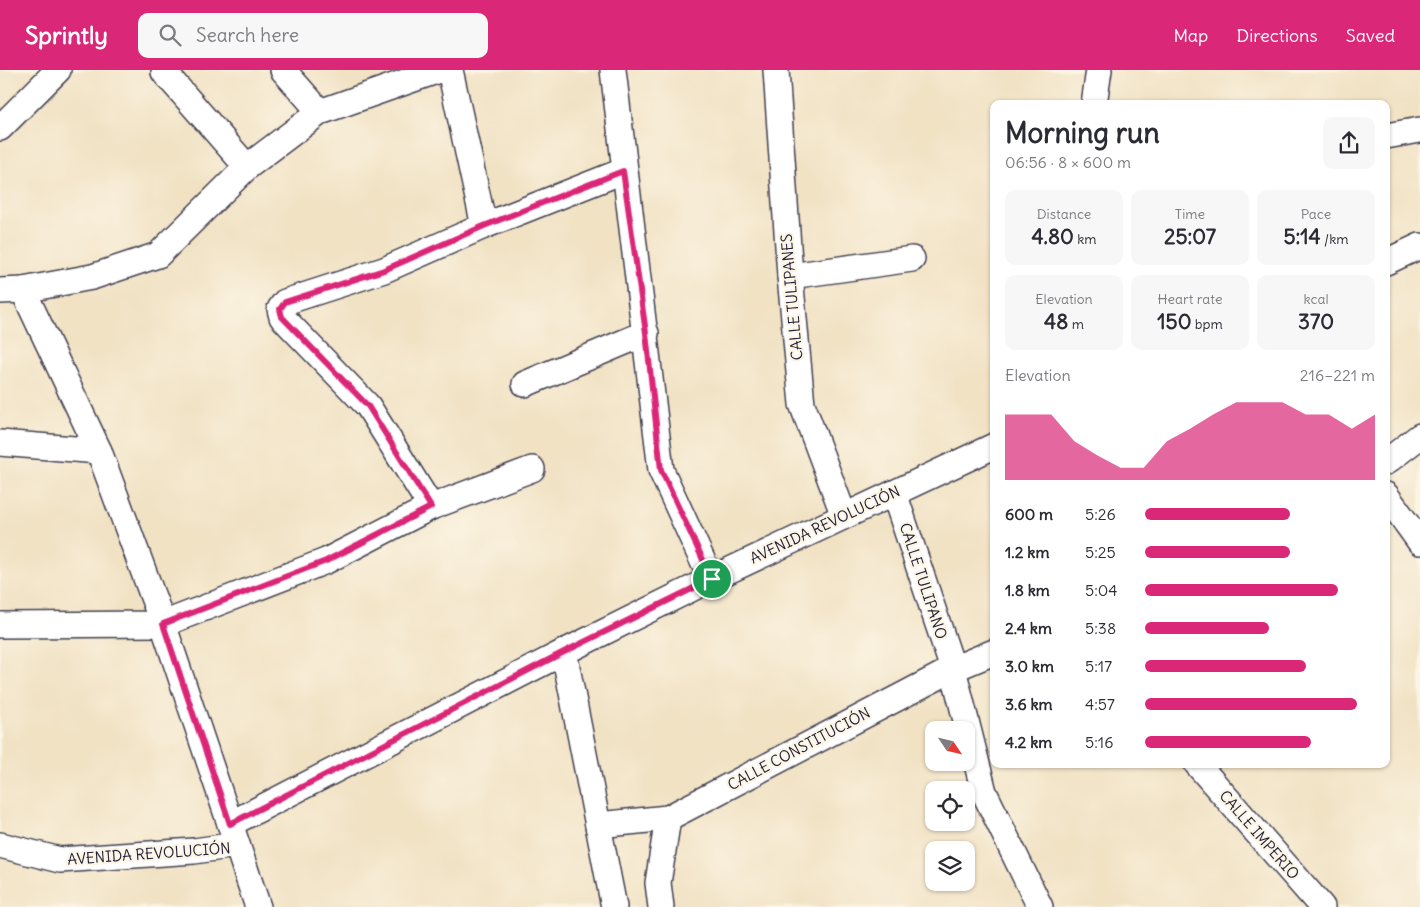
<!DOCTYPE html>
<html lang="en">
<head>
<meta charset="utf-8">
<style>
  body { margin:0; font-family:Delius,sans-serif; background:#f7f7f7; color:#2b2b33; height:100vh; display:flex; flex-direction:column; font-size:19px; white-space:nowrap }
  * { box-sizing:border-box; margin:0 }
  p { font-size:16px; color:#7c7c81 }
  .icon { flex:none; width:28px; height:28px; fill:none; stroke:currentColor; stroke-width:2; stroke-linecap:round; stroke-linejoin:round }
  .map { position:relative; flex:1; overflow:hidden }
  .panel { position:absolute; left:990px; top:30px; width:400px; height:668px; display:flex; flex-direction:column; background:#fff; border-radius:10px; box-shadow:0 1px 4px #0004 }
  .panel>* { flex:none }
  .needle { width:32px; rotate:125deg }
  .tools { position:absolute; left:925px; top:651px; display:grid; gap:10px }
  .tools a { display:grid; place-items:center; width:50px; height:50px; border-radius:10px; background:#fff; box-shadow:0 1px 4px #0004; font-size:25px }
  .pin { position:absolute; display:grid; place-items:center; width:42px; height:42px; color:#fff; margin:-21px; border:2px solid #fff; border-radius:50%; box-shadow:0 1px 5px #0007 }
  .round { display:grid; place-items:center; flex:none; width:52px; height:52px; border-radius:10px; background:#f7f7f7 }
  .head { display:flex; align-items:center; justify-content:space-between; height:85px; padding:0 15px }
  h1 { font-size:28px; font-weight:800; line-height:38px }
  .stats { display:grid; grid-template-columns:repeat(3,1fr); gap:8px; height:85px; padding:5px 15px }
  .stats div { display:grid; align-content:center; border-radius:10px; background:#f7f7f7; text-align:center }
  .stats b { font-size:21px; font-weight:800 }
  .stats small { font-size:14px; font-weight:400 }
  .stats p { font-size:14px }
  .chart { height:140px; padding:10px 15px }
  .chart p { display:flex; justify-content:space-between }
  .chart svg { width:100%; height:90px; margin-top:5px; fill:#db2777; opacity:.7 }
  ul { padding:0 15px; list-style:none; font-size:16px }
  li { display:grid; grid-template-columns:80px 60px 1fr; align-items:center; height:38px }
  li i { height:12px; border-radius:6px; background:#db2777 }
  header { display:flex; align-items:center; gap:30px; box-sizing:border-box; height:70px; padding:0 25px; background:#db2777; color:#fff }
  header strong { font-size:24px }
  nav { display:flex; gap:28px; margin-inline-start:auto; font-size:18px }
  .search { width:350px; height:45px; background:#f7f7f7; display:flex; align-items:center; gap:12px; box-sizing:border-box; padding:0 18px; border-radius:10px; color:#7c7c81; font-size:19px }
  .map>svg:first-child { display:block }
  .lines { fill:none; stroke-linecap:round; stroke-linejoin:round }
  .minor-casing { stroke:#413f50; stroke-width:28 }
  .minor { stroke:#fff; stroke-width:25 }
  .route-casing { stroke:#fff; stroke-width:10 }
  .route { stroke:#db2777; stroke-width:6 }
  .labels { text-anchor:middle; stroke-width:4.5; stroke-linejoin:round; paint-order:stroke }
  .street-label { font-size:15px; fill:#22223b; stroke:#fcf5e5 }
</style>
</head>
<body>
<header>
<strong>Sprintly</strong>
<div class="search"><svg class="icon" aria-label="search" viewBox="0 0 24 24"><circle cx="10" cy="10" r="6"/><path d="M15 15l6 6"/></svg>Search here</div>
<nav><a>Map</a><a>Directions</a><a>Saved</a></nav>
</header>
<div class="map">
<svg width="1420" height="837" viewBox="0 0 1420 837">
  <rect width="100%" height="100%" fill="#fcf5e5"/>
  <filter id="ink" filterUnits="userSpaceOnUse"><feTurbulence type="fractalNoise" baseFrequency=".02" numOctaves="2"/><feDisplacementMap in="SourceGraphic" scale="10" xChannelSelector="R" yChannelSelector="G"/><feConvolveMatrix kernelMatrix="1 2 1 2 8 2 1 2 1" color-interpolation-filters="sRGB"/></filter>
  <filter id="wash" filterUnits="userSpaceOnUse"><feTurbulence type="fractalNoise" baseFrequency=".0096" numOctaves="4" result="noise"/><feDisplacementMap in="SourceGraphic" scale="20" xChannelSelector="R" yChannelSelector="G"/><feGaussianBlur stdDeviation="1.12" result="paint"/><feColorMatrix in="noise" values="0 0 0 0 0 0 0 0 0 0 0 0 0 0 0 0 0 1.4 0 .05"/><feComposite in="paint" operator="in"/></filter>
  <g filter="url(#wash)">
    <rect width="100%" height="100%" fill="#f1e2c4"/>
  </g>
  <g filter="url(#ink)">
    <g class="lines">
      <defs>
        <g id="minor">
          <polyline points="283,0 320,42"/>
          <polyline points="450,0 484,156"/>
          <polyline points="613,0 661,400 711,509"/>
          <polyline points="776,0 790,206 802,334 844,446"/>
          <polyline points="164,2 247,97"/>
          <polyline points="1094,34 1099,0"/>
          <polyline points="0,58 58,0"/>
          <polyline points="1386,66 1420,60"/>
          <polyline points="1386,192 1420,176"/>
          <polyline points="790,206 912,189"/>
          <polyline points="23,220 99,381 163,554 258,837"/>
          <polyline points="0,221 23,220 92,207 158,185 247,97 320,42 439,0"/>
          <polyline points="525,314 646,263"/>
          <polyline points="0,373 99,381"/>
          <polyline points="1386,392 1420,366"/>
          <polyline points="894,423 953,599 984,722 1040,837"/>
          <polyline points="1386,425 1420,472"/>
          <polyline points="431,437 368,336 282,247 280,239 285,232 384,200 484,156 623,101"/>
          <polyline points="0,555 163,554 326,491 431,437 532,399"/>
          <polyline points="564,582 614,837"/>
          <polyline points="1197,694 1322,837"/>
          <polyline points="230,754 564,582 711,509 994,376"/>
          <polyline points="598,755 668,748 953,599 994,582"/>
          <polyline points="0,775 60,790 194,781 237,775"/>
          <polyline points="661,837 658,813 668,748"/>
        </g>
      </defs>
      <use href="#minor" class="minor-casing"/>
      <use href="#minor" class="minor"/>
    </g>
  </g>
  <g class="lines" filter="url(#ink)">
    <defs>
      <polygon id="route" points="623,101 646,263 661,400 712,509 564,582 230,754 163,554 326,491 431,437 368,336 282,247 280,239 285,232 384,200 484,156"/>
    </defs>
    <use href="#route" class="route-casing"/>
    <use href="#route" class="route"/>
  </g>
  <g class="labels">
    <g class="street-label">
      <text transform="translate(792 227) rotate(-95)" y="5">CALLE TULIPANES</text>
      <text transform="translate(825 455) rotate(-25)" y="5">AVENIDA REVOLUCIÓN</text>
      <text transform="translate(923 511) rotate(72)" y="5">CALLE TULIPANO</text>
      <text transform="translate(799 679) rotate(-28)" y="5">CALLE CONSTITUCIÓN</text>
      <text transform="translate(1259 765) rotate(49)" y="5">CALLE IMPERIO</text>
      <text transform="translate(149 784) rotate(-4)" y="5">AVENIDA REVOLUCIÓN</text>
    </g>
  </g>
</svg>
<div class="tools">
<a><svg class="needle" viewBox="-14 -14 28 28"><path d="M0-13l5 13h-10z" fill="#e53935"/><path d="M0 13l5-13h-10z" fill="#7c7c81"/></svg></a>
<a><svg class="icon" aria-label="locate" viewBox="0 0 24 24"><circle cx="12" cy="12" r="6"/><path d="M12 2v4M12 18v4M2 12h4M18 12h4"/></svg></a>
<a><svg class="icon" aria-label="layers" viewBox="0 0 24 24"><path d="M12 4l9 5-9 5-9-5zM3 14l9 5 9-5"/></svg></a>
</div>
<div class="pin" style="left:712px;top:509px;background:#1e9e55"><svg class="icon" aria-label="arrive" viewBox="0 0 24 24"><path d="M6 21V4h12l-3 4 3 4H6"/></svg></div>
<section class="panel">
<div class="head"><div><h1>Morning run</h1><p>06:56 · 8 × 600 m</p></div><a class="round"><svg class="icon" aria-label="share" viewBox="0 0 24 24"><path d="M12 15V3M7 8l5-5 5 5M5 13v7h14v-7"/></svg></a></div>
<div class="stats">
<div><p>Distance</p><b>4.80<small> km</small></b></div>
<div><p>Time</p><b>25:07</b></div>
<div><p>Pace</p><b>5:14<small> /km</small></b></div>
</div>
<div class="stats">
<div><p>Elevation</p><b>48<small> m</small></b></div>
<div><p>Heart rate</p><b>150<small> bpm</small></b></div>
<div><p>kcal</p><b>370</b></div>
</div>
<div class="chart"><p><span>Elevation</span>216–221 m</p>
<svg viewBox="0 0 160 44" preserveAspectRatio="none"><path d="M0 44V12L10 12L20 12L30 25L40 32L50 38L60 38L70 25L80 19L90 12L100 6L110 6L120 6L130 12L140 12L150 19L160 12V44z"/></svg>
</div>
<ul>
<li><b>600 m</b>5:26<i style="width:63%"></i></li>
<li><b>1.2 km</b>5:25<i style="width:63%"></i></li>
<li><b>1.8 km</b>5:04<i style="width:84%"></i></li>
<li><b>2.4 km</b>5:38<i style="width:54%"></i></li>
<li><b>3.0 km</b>5:17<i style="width:70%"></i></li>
<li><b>3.6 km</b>4:57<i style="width:92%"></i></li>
<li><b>4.2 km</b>5:16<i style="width:72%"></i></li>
</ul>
</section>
</div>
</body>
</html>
